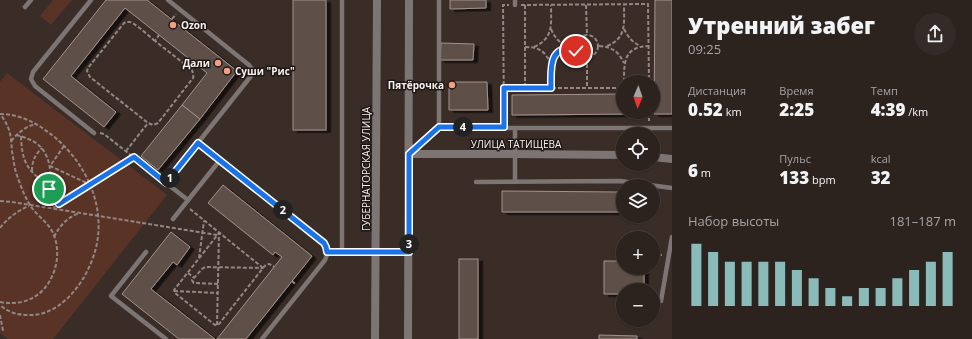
<!DOCTYPE html>
<html lang="ru">
<head>
<meta charset="utf-8">
<style>
  body { margin:0; font-family:"Open Sans",sans-serif; background:#342a27; color:#f1f3f6; height:100vh; display:flex; flex-direction:column; font-size:15px; white-space:nowrap }
  * { box-sizing:border-box; margin:0 }
  p { font-size:13px; color:#a6a4a4 }
  .icon { flex:none; width:22px; height:22px; fill:none; stroke:currentColor; stroke-width:2; stroke-linecap:round; stroke-linejoin:round }
  .map { position:relative; flex:1; overflow:hidden }
  .drawer { display:flex; flex-direction:column; background:#2c221e; width:300px }
  .drawer>* { flex:none }
  .needle { width:26px; rotate:182deg }
  .controls { position:absolute; left:616px; top:75px; display:grid; gap:8px }
  .controls a { display:grid; place-items:center; width:44px; height:44px; border-radius:50%; background:#2c221e; box-shadow:0 1px 3px #0004,0 0 0 1px #483f3c; font-size:20px }
  .pin { position:absolute; display:grid; place-items:center; width:34px; height:34px; color:#fff; margin:-17px; border:2px solid #fff; border-radius:50%; box-shadow:0 1px 4px #0007 }
  .km { position:absolute; width:20px; height:20px; margin:-10px; border-radius:50%; background:#222; color:#fff; font-size:11px; line-height:20px; text-align:center }
  .round { display:grid; place-items:center; flex:none; width:42px; height:42px; border-radius:21px; background:#342a27 }
  .head { display:flex; align-items:center; justify-content:space-between; height:68px; padding:0 16px }
  h1 { font-size:22px; font-weight:800; line-height:30px }
  .metrics { display:grid; grid-template-columns:repeat(3,1fr); gap:6px; height:68px; padding:4px 16px }
  .metrics div { display:grid; align-content:center }
  .metrics b { font-size:17px; font-weight:800 }
  .metrics small { font-size:11px; font-weight:400 }
  .metrics p { font-size:11px }
  .chart { height:112px; padding:8px 16px }
  .chart p { display:flex; justify-content:space-between }
  .chart svg { width:100%; height:72px; margin-top:4px; stroke:#8bbbb9; stroke-width:6 }
  main { display:flex; flex:1; min-height:0 }
  .map>svg:first-child { display:block }
  .green { fill:#593326 }
  .building { fill:#5e504a; stroke:#a2918c; filter:url(#shadow) }
  .lines { fill:none; stroke-linecap:round; stroke-linejoin:round }
  .path { stroke:#928783; stroke-width:2; stroke-dasharray:4 2; stroke-linecap:butt }
  .service { stroke:#7c7573; stroke-width:4.5 }
  .minor { stroke:#7c7573; stroke-width:8 }
  .tertiary { stroke:#7c7573; stroke-width:8 }
  .route-casing { stroke:#fff; stroke-width:8 }
  .route { stroke:#1a73e8; stroke-width:5 }
  .poi-dot { fill:#f39f82; stroke:#1d1715; stroke-width:1.5 }
  .labels { text-anchor:middle; stroke-width:3; stroke-linejoin:round; paint-order:stroke }
  .poi-label { font-size:10px; font-weight:bold; fill:#f9f0ed; stroke:#1d1715; text-anchor:start }
  .street-label { font-size:10px; fill:#f9f0ed; stroke:#1d1715 }
</style>
</head>
<body>
<main>
<div class="map">
<svg width="672" height="339" viewBox="0 0 672 339">
  <defs>
    <filter id="shadow"><feDropShadow dx="4.5" dy="2.5" stdDeviation="0" flood-color="#0009"/></filter>
  </defs>
  <rect width="100%" height="100%" fill="#3a2d28"/>
  <g class="green">
    <polygon points="53,0 72,0 51,25 40,16"/>
    <polygon points="7,73 167,195 53,339 8,339 0,333 0,82"/>
  </g>
  <g class="building">
    <polygon points="106,0 147,0 237,71 200,119 182,105 207,73 125,8 71,76 116,112 104,127 43,79"/>
    <rect x="293" y="0" width="33" height="130"/>
    <polygon points="450,0 486,0 486,8 450,9"/>
    <polygon points="655,0 672,0 672,114 654,114"/>
    <polygon points="441,43 474,44 473,60 440,60"/>
    <polygon points="449,82 487,82 488,110 449,110"/>
    <polygon points="623,94 623,112 637,112 637,114 512,115 512,95"/>
    <polygon points="182,105 200,119 158,170 141,156"/>
    <polygon points="223,185 312,256 246,339 217,339 282,257 275,252 273,255 208,203"/>
    <polygon points="502,191 621,192 621,212 502,212"/>
    <polygon points="171,232 190,247 177,265 173,262 151,289 215,339 179,339 122,294"/>
    <rect x="459" y="259" width="19" height="80"/>
    <polygon points="604,261 623,261 623,268 644,268 644,290 623,290 623,294 604,294"/>
    <polygon points="599,335 637,336 637,339 599,339"/>
  </g>
  <g class="lines">
    <g class="path">
      <polyline points="521,5 648,4 649,82"/>
      <polyline points="525,5 525,88"/>
      <polyline points="586,5 587,35"/>
      <polyline points="172,19 176,14"/>
      <path d="M551 29C555 38 559 42 567 47"/>
      <path d="M624 29C628 37 632 42 640 46"/>
      <circle cx="587" cy="46" r="11"/>
      <path d="M155 41C150 37 135 23 130 22 127 22 126 22 124 23L88 68 87 71 90 77 148 123 153 125 158 123 193 78C194 75 193 72 191 69L155 41 159 35"/>
      <path d="M599 46C612 47 618 51 624 63"/>
      <path d="M607 46C627 38 624 23 624 4"/>
      <path d="M525 47C539 47 545 51 551 64"/>
      <path d="M534 47C554 38 551 24 551 5"/>
      <polyline points="587,58 587,88"/>
      <path d="M624 82C624 62 624 47 648 46"/>
      <polyline points="504,88 623,88"/>
      <path d="M551 88C551 67 548 47 576 47"/>
      <polyline points="649,112 649,121"/>
      <path d="M0 114C23 114 42 126 59 141 85 165 102 200 98 236 95 269 66 317 28 315 17 315 8 312 0 305"/>
      <polyline points="504,121 503,5 509,5"/>
      <polyline points="100,133 104,134 162,180"/>
      <path d="M16 135C20 136 25 137 28 139 44 144 51 161 50 176 50 182 48 187 50 192 51 197 56 201 59 204"/>
      <path d="M21 136C22 163 27 170 49 186"/>
      <path d="M11 141C18 133 25 127 35 124"/>
      <polyline points="419,145 435,131"/>
      <polyline points="64,146 50,166 89,184"/>
      <polyline points="126,151 148,123"/>
      <path d="M32 171C32 161 35 155 42 148"/>
      <polyline points="0,201 12,202 217,235"/>
      <polyline points="53,208 134,157"/>
      <polyline points="190,209 263,268 219,324 215,325 175,293 174,290 219,233"/>
      <path d="M0 228C8 218 17 211 29 206"/>
      <path d="M54 237C60 225 67 218 79 213"/>
      <polyline points="653,255 662,255"/>
      <polyline points="199,258 204,221"/>
      <path d="M263 268C267 263 269 263 274 267"/>
      <polyline points="188,273 194,278"/>
      <polyline points="292,281 296,285"/>
      <polyline points="218,284 194,283 193,282 192,280 202,269 205,267 263,268"/>
      <polyline points="174,291 217,293"/>
      <polyline points="622,298 623,298"/>
      <path d="M0 302C15 305 31 302 42 291 57 276 62 250 52 231 47 222 38 216 32 208 26 200 21 187 18 178 15 171 14 164 13 157 11 148 12 139 9 130 7 124 4 119 0 114"/>
      <polyline points="0,315 3,331"/>
      <polyline points="217,325 219,234"/>
    </g>
    <g class="service">
      <polyline points="91,0 33,72 31,79 35,86 94,133"/>
      <polyline points="168,0 249,65 252,69 251,76 166,183 188,200"/>
      <polyline points="342,0 342,252"/>
      <polyline points="439,0 439,127 515,128 515,182"/>
      <polyline points="515,5 515,0"/>
      <polyline points="25,7 31,0"/>
      <polyline points="515,128 672,128"/>
      <polyline points="198,143 220,160"/>
      <polyline points="476,182 620,181 672,188"/>
      <polyline points="173,219 220,160 326,245 327,255 325,260 262,339"/>
      <polyline points="146,252 111,296 166,339"/>
      <polyline points="327,252 376,252"/>
      <polyline points="661,301 672,237"/>
    </g>
    <g class="minor">
      <polyline points="409,154 515,154 623,155"/>
      <polyline points="653,157 672,159"/>
      <polyline points="376,252 409,252"/>
    </g>
    <g class="tertiary">
      <polyline points="375,339 377,0"/>
      <polyline points="408,339 409,0"/>
    </g>
  </g>
  <g class="lines">
    <defs>
      <path id="route" d="M49 189 52 196 59 204 134 157 166 183 198 143 324 243 326 247 327 252H409V154L439 127H504V88H551C551 67 548 47 576 47V51"/>
    </defs>
    <use href="#route" class="route-casing"/>
    <use href="#route" class="route"/>
  </g>
  <g class="poi-dot">
    <circle cx="173" cy="25" r="4"/>
    <circle cx="218" cy="63" r="4"/>
    <circle cx="227" cy="71" r="4"/>
    <circle cx="452" cy="85" r="4"/>
  </g>
  <g class="labels">
    <g class="poi-label">
      <text x="181" y="29">Ozon</text>
      <text x="210" y="67" text-anchor="end">Дали</text>
      <text x="235" y="75">Суши "Рис"</text>
      <text x="444" y="89" text-anchor="end">Пятёрочка</text>
    </g>
    <g class="street-label">
      <text x="516" y="148">УЛИЦА ТАТИЩЕВА</text>
      <text transform="translate(366 169) rotate(-90)" y="4">ГУБЕРНАТОРСКАЯ УЛИЦА</text>
    </g>
  </g>
</svg>
<div class="controls">
<a><svg class="needle" viewBox="-14 -14 28 28"><path d="M0-13l5 13h-10z" fill="#e53935"/><path d="M0 13l5-13h-10z" fill="#a6a4a4"/></svg></a>
<a><svg class="icon" aria-label="locate" viewBox="0 0 24 24"><circle cx="12" cy="12" r="6"/><path d="M12 2v4M12 18v4M2 12h4M18 12h4"/></svg></a>
<a><svg class="icon" aria-label="layers" viewBox="0 0 24 24"><path d="M12 4l9 5-9 5-9-5zM3 14l9 5 9-5"/></svg></a>
<a>+</a>
<a>−</a>
</div>
<div class="pin" style="left:49px;top:189px;background:#1e9e55"><svg class="icon" aria-label="arrive" viewBox="0 0 24 24"><path d="M6 21V4h12l-3 4 3 4H6"/></svg></div>
<div class="pin" style="left:576px;top:51px;background:#d93025"><svg class="icon" aria-label="check" viewBox="0 0 24 24"><path d="M5 12l5 5 9-10"/></svg></div>
<b class="km" style="left:170px;top:178px">1</b>
<b class="km" style="left:283px;top:210px">2</b>
<b class="km" style="left:409px;top:244px">3</b>
<b class="km" style="left:463px;top:127px">4</b>
</div>
<section class="drawer">
<div class="head"><div><h1>Утренний забег</h1><p>09:25</p></div><a class="round"><svg class="icon" aria-label="share" viewBox="0 0 24 24"><path d="M12 15V3M7 8l5-5 5 5M5 13v7h14v-7"/></svg></a></div>
<div class="metrics">
<div><p>Дистанция</p><b>0.52<small> km</small></b></div>
<div><p>Время</p><b>2:25</b></div>
<div><p>Темп</p><b>4:39<small> /km</small></b></div>
</div>
<div class="metrics">
<div><b>6<small> m</small></b></div>
<div><p>Пульс</p><b>133<small> bpm</small></b></div>
<div><p>kcal</p><b>32</b></div>
</div>
<div class="chart"><p><span>Набор высоты</span>181–187 m</p>
<svg viewBox="0 0 160 44" preserveAspectRatio="none"><path d="M5 44V6M15 44V11M25 44V17M35 44V17M45 44V17M55 44V17M65 44V22M75 44V27M85 44V33M95 44V38M105 44V33M115 44V33M125 44V27M135 44V22M145 44V17M155 44V11"/></svg>
</div>
</section>
</main>
</body>
</html>
